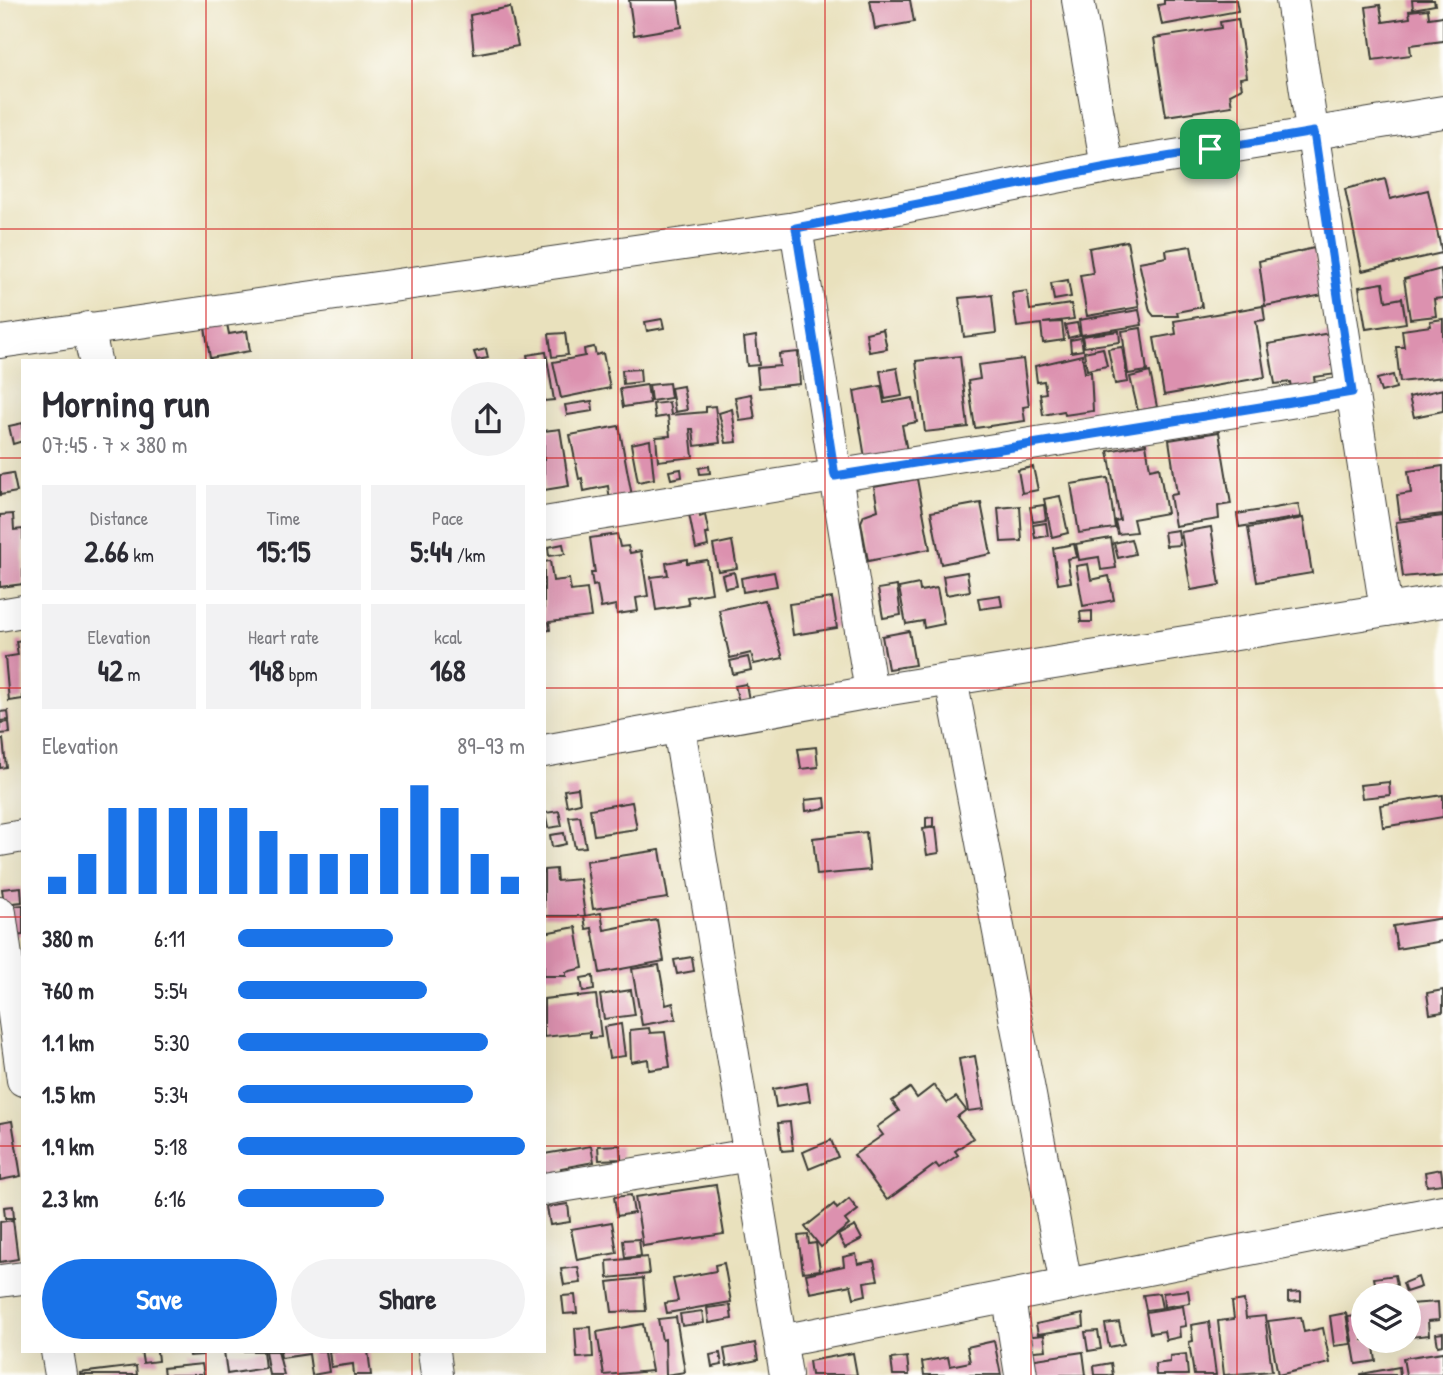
<!DOCTYPE html>
<html lang="en">
<head>
<meta charset="utf-8">
<style>
  body { margin:0; font-family:"Patrick Hand",sans-serif; background:#f2f2f3; color:#2b2b33; height:100vh; display:flex; flex-direction:column; font-size:26px; white-space:nowrap }
  * { box-sizing:border-box; margin:0 }
  p { font-size:23px; color:#7c7c81 }
  .icon { flex:none; width:38px; height:38px; fill:none; stroke:currentColor; stroke-width:2; stroke-linecap:round; stroke-linejoin:round }
  .map { position:relative; flex:1; overflow:hidden }
  .panel { position:absolute; left:21px; top:359px; width:525px; height:994px; display:flex; flex-direction:column; background:#fff; border-radius:0px; box-shadow:0 7px 28px #0002 }
  .panel>* { flex:none }
  .tools { position:absolute; left:1351px; top:1283px; display:grid; gap:14px }
  .tools a { display:grid; place-items:center; width:70px; height:70px; border-radius:50%; background:#fff; box-shadow:0 7px 28px #0002; font-size:35px }
  .pin { position:absolute; display:grid; place-items:center; width:60px; height:60px; color:#fff; margin:-30px; border-radius:14px; box-shadow:0 4px 10px #0006 }
  .round { display:grid; place-items:center; flex:none; width:74px; height:74px; border-radius:37px; background:#f2f2f3 }
  .head { display:flex; align-items:center; justify-content:space-between; height:119px; padding:0 21px }
  h1 { font-size:38px; font-weight:700; line-height:52px }
  .stats { display:grid; grid-template-columns:repeat(3,1fr); gap:10px; height:119px; padding:7px 21px }
  .stats div { display:grid; align-content:center; border-radius:0px; background:#f2f2f3; text-align:center }
  .stats b { font-size:30px; font-weight:700 }
  .stats small { font-size:19px; font-weight:400 }
  .stats p { font-size:19px }
  .chart { height:196px; padding:14px 21px }
  .chart p { display:flex; justify-content:space-between }
  .chart svg { width:100%; height:126px; margin-top:7px; stroke:#1a73e8; stroke-width:6 }
  .cta { display:flex; gap:14px; margin-top:auto; padding:14px 21px }
  .cta a { flex:1; height:80px; border-radius:42px; background:#1a73e8; color:#fff; font-size:28px; font-weight:700; line-height:80px; text-align:center }
  .cta a+a { background:#f2f2f3; color:#2b2b33 }
  ul { padding:0 21px; list-style:none; font-size:23px }
  li { display:grid; grid-template-columns:112px 84px 1fr; align-items:center; height:52px }
  li i { height:18px; border-radius:9px; background:#1a73e8 }
  .map>svg:first-child { display:block }
  .building { fill:#dc91af }
  .lines { fill:none; stroke-linecap:round; stroke-linejoin:round }
  .minor-casing { stroke:#3b3a34; stroke-width:34 }
  .minor { stroke:#fff; stroke-width:32 }
  .route-casing { stroke:#fff; stroke-width:14 }
  .route { stroke:#1a73e8; stroke-width:9 }
  .grid { fill:none; stroke:#d62828; stroke-width:2; stroke-opacity:0.55 }
</style>
</head>
<body>
<div class="map">
<svg width="1443" height="1375" viewBox="0 0 1443 1375">
  <rect width="100%" height="100%" fill="#fdfcf7"/>
  <filter id="ink" filterUnits="userSpaceOnUse"><feTurbulence type="fractalNoise" baseFrequency=".0143" numOctaves="2"/><feDisplacementMap in="SourceGraphic" scale="14" xChannelSelector="R" yChannelSelector="G"/><feConvolveMatrix kernelMatrix="1 2 1 2 8 2 1 2 1" color-interpolation-filters="sRGB"/></filter>
  <filter id="wash" filterUnits="userSpaceOnUse"><feTurbulence type="fractalNoise" baseFrequency=".00686" numOctaves="4" result="noise"/><feDisplacementMap in="SourceGraphic" scale="28" xChannelSelector="R" yChannelSelector="G"/><feGaussianBlur stdDeviation="1.57" result="paint"/><feColorMatrix in="noise" values="0 0 0 0 0 0 0 0 0 0 0 0 0 0 0 0 0 1.4 0 .05"/><feComposite in="paint" operator="in"/></filter>
  <g filter="url(#wash)">
    <rect width="100%" height="100%" fill="#e9e1bd"/>
    <g id="blocks">
      <g class="building">
        <polygon points="629,0 678,0 682,27 634,35"/>
        <polygon points="870,0 910,0 914,22 875,29"/>
        <polygon points="1164,0 1236,0 1238,11 1162,25 1158,5 1164,4"/>
        <polygon points="1412,0 1434,0 1435,5 1413,9"/>
        <polygon points="1380,5 1383,22 1410,18 1409,11 1428,9 1429,18 1443,16 1443,41 1410,45 1411,55 1373,60 1366,7"/>
        <polygon points="510,7 518,46 474,54 470,15"/>
        <polygon points="1238,19 1247,77 1240,78 1242,88 1230,94 1232,106 1166,116 1154,38 1221,28 1220,22"/>
        <polygon points="1385,179 1390,199 1428,190 1442,253 1362,271 1345,189"/>
        <polygon points="1127,241 1139,307 1087,316 1080,275 1093,273 1089,248"/>
        <polygon points="1191,246 1202,307 1177,312 1178,316 1154,316 1150,311 1139,262 1167,257 1166,250"/>
        <polygon points="1314,248 1323,295 1265,306 1259,261"/>
        <polygon points="1441,269 1443,298 1434,299 1436,316 1410,319 1404,279"/>
        <polygon points="1068,280 1071,297 1054,300 1051,283"/>
        <polygon points="1383,283 1386,301 1402,298 1406,323 1366,329 1359,287"/>
        <polygon points="1027,291 1030,310 1071,304 1074,319 1043,323 1062,322 1064,340 1043,343 1041,324 1017,327 1012,293"/>
        <polygon points="992,295 996,333 964,337 959,298"/>
        <polygon points="1263,306 1265,320 1256,321 1265,377 1164,395 1154,338 1176,334 1174,321"/>
        <polygon points="1139,310 1142,325 1081,335 1079,320"/>
        <polygon points="226,319 229,334 247,331 250,351 210,358 204,322"/>
        <polygon points="662,319 664,328 647,331 645,322"/>
        <polygon points="1443,319 1443,377 1400,382 1396,347 1404,347 1402,330 1431,326 1430,321"/>
        <polygon points="1077,323 1080,335 1068,338 1065,325"/>
        <polygon points="1141,328 1147,371 1128,374 1122,331"/>
        <polygon points="883,329 887,349 869,352 866,333"/>
        <polygon points="1119,331 1120,342 1084,347 1082,336"/>
        <polygon points="565,333 568,355 552,357 549,334"/>
        <polygon points="1330,333 1337,374 1314,377 1316,388 1292,392 1290,382 1275,384 1268,344"/>
        <polygon points="756,336 759,365 747,366 744,338"/>
        <polygon points="1081,338 1083,350 1071,352 1070,340"/>
        <polygon points="594,347 596,355 603,353 610,388 561,398 553,362 585,356 584,349"/>
        <polygon points="1122,347 1128,382 1115,384 1108,349"/>
        <polygon points="1103,348 1107,366 1087,370 1084,352"/>
        <polygon points="486,349 488,358 477,360 474,352"/>
        <polygon points="546,352 554,400 544,401 544,360 528,360 527,355"/>
        <polygon points="798,352 800,384 759,388 757,368 780,366 779,354"/>
        <polygon points="1082,355 1085,373 1091,372 1093,411 1065,415 1064,411 1043,415 1040,394 1046,393 1044,381 1037,382 1035,366"/>
        <polygon points="960,356 968,427 925,432 916,361"/>
        <polygon points="1023,359 1029,406 1023,407 1025,421 975,428 968,381 980,379 978,365"/>
        <polygon points="897,368 902,396 885,399 880,371"/>
        <polygon points="640,369 641,382 623,384 622,370"/>
        <polygon points="1150,372 1157,407 1138,411 1130,377"/>
        <polygon points="1393,375 1396,388 1381,392 1377,379"/>
        <polygon points="669,383 671,398 651,401 649,385"/>
        <polygon points="647,385 650,403 623,407 620,389"/>
        <polygon points="683,386 687,410 675,412 671,388"/>
        <polygon points="881,386 884,403 913,398 917,422 902,425 907,451 866,464 854,391"/>
        <polygon points="1443,389 1443,411 1414,417 1409,397"/>
        <polygon points="751,394 755,419 740,421 735,397"/>
        <polygon points="592,401 593,411 567,415 565,405"/>
        <polygon points="669,402 671,415 706,412 706,407 715,406 720,443 695,446 693,429 690,429 693,457 658,461 656,437 670,436 668,416 655,418 653,404"/>
        <polygon points="732,409 737,442 726,443 719,413"/>
        <polygon points="23,423 23,441 13,444 9,426"/>
        <polygon points="619,426 632,496 610,500 608,486 584,491 582,478 579,479 570,435"/>
        <polygon points="560,429 569,486 544,490 544,431"/>
        <polygon points="1219,432 1231,504 1218,506 1219,519 1175,526 1170,495 1177,494 1169,440"/>
        <polygon points="650,440 654,479 638,482 631,444"/>
        <polygon points="1146,444 1150,469 1159,467 1167,513 1133,519 1136,532 1118,534 1115,521 1120,520 1108,451"/>
        <polygon points="709,466 710,473 700,474 699,468"/>
        <polygon points="1443,466 1443,514 1400,519 1397,495 1411,493 1408,471"/>
        <polygon points="1033,467 1038,490 1022,493 1018,470"/>
        <polygon points="681,469 682,477 671,479 669,471"/>
        <polygon points="13,473 17,492 0,495 0,475"/>
        <polygon points="1108,478 1115,528 1079,533 1071,484"/>
        <polygon points="917,479 930,549 868,561 861,522 864,515 878,510 874,487"/>
        <polygon points="1060,496 1068,533 1052,537 1044,499"/>
        <polygon points="981,503 991,554 941,564 931,512"/>
        <polygon points="1298,504 1301,517 1239,527 1237,514"/>
        <polygon points="1044,505 1046,520 1033,522 1030,507"/>
        <polygon points="1020,506 1022,541 1001,542 998,508"/>
        <polygon points="698,507 700,517 705,515 709,534 706,534 708,546 696,549 688,509"/>
        <polygon points="13,514 14,530 23,529 23,584 0,587 0,515"/>
        <polygon points="1443,516 1443,573 1403,577 1396,522"/>
        <polygon points="1303,518 1312,573 1257,582 1248,528"/>
        <polygon points="1046,523 1048,536 1035,538 1033,525"/>
        <polygon points="1211,527 1220,585 1191,590 1181,532"/>
        <polygon points="1178,530 1180,545 1166,546 1164,532"/>
        <polygon points="617,534 620,547 628,546 630,553 641,551 648,596 636,598 638,611 617,614 616,605 601,608 597,585 593,586 591,573 595,573 590,538"/>
        <polygon points="1111,538 1116,568 1101,570 1099,557 1079,560 1076,544"/>
        <polygon points="1131,539 1135,554 1118,558 1114,543"/>
        <polygon points="732,541 737,568 718,571 713,545"/>
        <polygon points="563,544 565,554 549,556 548,547"/>
        <polygon points="1074,544 1077,557 1067,559 1071,582 1058,584 1053,548"/>
        <polygon points="687,559 687,563 707,560 712,593 687,597 689,605 656,610 651,577 668,575 666,563"/>
        <polygon points="550,561 553,581 569,579 571,591 587,589 591,617 549,622 550,630 544,631 544,562"/>
        <polygon points="1088,564 1091,580 1109,576 1114,600 1083,606 1076,566"/>
        <polygon points="734,572 737,586 725,588 722,575"/>
        <polygon points="774,572 777,586 743,592 741,578"/>
        <polygon points="967,572 970,591 946,595 943,576"/>
        <polygon points="919,584 920,591 937,588 944,624 924,628 923,621 906,624 899,588"/>
        <polygon points="897,586 901,615 883,618 878,589"/>
        <polygon points="1000,595 1002,606 980,609 978,598"/>
        <polygon points="832,598 837,628 793,635 789,604"/>
        <polygon points="765,600 783,658 754,664 751,653 730,658 719,610"/>
        <polygon points="1092,611 1092,622 1081,622 1080,612"/>
        <polygon points="909,631 915,665 888,669 882,636"/>
        <polygon points="23,640 23,699 9,701 5,657 18,655 16,641"/>
        <polygon points="748,657 751,670 733,674 730,661"/>
        <polygon points="746,684 749,700 739,702 735,686"/>
        <polygon points="8,711 9,720 0,721 0,712"/>
        <polygon points="9,722 10,733 0,734 0,723"/>
        <polygon points="0,739 3,739 6,767 0,768"/>
        <polygon points="816,747 818,767 801,769 798,749"/>
        <polygon points="1389,782 1390,795 1362,798 1360,785"/>
        <polygon points="578,788 580,803 567,806 564,790"/>
        <polygon points="1443,795 1443,817 1383,827 1380,805"/>
        <polygon points="825,798 826,808 806,811 805,800"/>
        <polygon points="632,802 637,829 594,835 590,809"/>
        <polygon points="559,811 562,826 548,828 545,813"/>
        <polygon points="580,816 586,847 575,848 569,817"/>
        <polygon points="933,817 933,826 926,827 926,818"/>
        <polygon points="936,827 939,853 927,855 923,829"/>
        <polygon points="866,832 870,870 817,875 813,838"/>
        <polygon points="564,833 566,844 552,847 550,835"/>
        <polygon points="660,850 668,898 593,909 586,861"/>
        <polygon points="556,869 557,881 580,879 585,916 544,916 544,870"/>
        <polygon points="21,887 22,902 4,904 2,889"/>
        <polygon points="23,905 23,935 9,937 6,907"/>
        <polygon points="601,913 604,930 657,920 664,961 600,973 592,928 586,929 584,916"/>
        <polygon points="1443,918 1443,941 1397,949 1393,926"/>
        <polygon points="576,927 583,968 566,972 566,976 544,976 544,933"/>
        <polygon points="692,957 694,971 677,974 674,960"/>
        <polygon points="659,965 666,1005 673,1003 676,1019 642,1025 632,969"/>
        <polygon points="593,976 594,990 583,992 581,978"/>
        <polygon points="631,990 635,1015 604,1019 600,995"/>
        <polygon points="1443,990 1443,1012 1430,1014 1427,993"/>
        <polygon points="578,995 578,997 596,995 601,1037 590,1038 590,1032 544,1037 544,999"/>
        <polygon points="621,1024 625,1056 609,1058 604,1027"/>
        <polygon points="649,1028 650,1033 665,1032 670,1067 649,1070 648,1059 631,1062 630,1030"/>
        <polygon points="975,1056 984,1109 968,1111 959,1059"/>
        <polygon points="807,1083 810,1101 776,1107 773,1089"/>
        <polygon points="934,1085 947,1103 956,1097 966,1110 957,1117 973,1138 955,1151 958,1155 939,1168 936,1164 887,1200 854,1155 883,1135 877,1127 899,1111 892,1101 910,1088 917,1098"/>
        <polygon points="12,1121 21,1176 0,1180 0,1123"/>
        <polygon points="790,1122 793,1150 782,1151 778,1123"/>
        <polygon points="831,1140 838,1157 809,1169 803,1152"/>
        <polygon points="620,1145 621,1159 599,1160 598,1146"/>
        <polygon points="591,1146 594,1162 561,1168 562,1174 544,1177 544,1154"/>
        <polygon points="1441,1169 1443,1184 1427,1186 1425,1172"/>
        <polygon points="716,1185 724,1234 643,1246 635,1197"/>
        <polygon points="631,1195 634,1213 617,1216 614,1197"/>
        <polygon points="849,1199 858,1210 845,1220 849,1225 821,1247 805,1227 834,1204 837,1209"/>
        <polygon points="568,1204 570,1222 550,1225 547,1207"/>
        <polygon points="13,1206 14,1218 5,1218 4,1207"/>
        <polygon points="13,1220 18,1259 0,1262 0,1222"/>
        <polygon points="612,1222 617,1253 577,1260 571,1229"/>
        <polygon points="855,1226 862,1239 845,1248 838,1235"/>
        <polygon points="808,1235 809,1244 816,1243 820,1270 803,1272 798,1236"/>
        <polygon points="639,1239 641,1256 625,1258 623,1240"/>
        <polygon points="856,1254 858,1264 874,1261 878,1280 864,1282 866,1295 854,1298 851,1285 810,1293 806,1274 844,1266 843,1257"/>
        <polygon points="647,1257 649,1274 608,1278 607,1261"/>
        <polygon points="724,1263 731,1302 667,1313 665,1303 678,1301 673,1279 716,1271 715,1265"/>
        <polygon points="578,1267 581,1283 564,1285 561,1269"/>
        <polygon points="1395,1275 1397,1285 1376,1288 1374,1278"/>
        <polygon points="1418,1277 1421,1287 1406,1292 1403,1283"/>
        <polygon points="643,1278 646,1311 612,1312 608,1282"/>
        <polygon points="1188,1290 1190,1303 1164,1307 1163,1293"/>
        <polygon points="1301,1292 1301,1301 1288,1302 1288,1293"/>
        <polygon points="1159,1293 1162,1308 1146,1310 1143,1295"/>
        <polygon points="575,1295 577,1313 564,1314 562,1296"/>
        <polygon points="1244,1300 1246,1318 1265,1316 1272,1371 1224,1375 1218,1321 1234,1319 1232,1302"/>
        <polygon points="1438,1302 1439,1320 1428,1321 1429,1335 1410,1337 1409,1304"/>
        <polygon points="730,1305 732,1319 709,1323 707,1308"/>
        <polygon points="1183,1306 1186,1326 1179,1327 1180,1337 1166,1340 1164,1331 1150,1333 1146,1312"/>
        <polygon points="702,1311 704,1323 682,1326 680,1314"/>
        <polygon points="1346,1313 1351,1344 1334,1346 1330,1316"/>
        <polygon points="1083,1314 1084,1327 1038,1334 1036,1324"/>
        <polygon points="1363,1315 1363,1340 1373,1340 1376,1361 1356,1364 1348,1317"/>
        <polygon points="676,1317 685,1372 666,1375 665,1339 662,1340 658,1319"/>
        <polygon points="1301,1317 1304,1332 1323,1328 1330,1363 1278,1375 1268,1321"/>
        <polygon points="1119,1322 1124,1344 1109,1347 1105,1324"/>
        <polygon points="1209,1322 1216,1375 1194,1375 1189,1342 1193,1341 1191,1325"/>
        <polygon points="643,1324 652,1371 604,1375 597,1332"/>
        <polygon points="591,1327 593,1357 577,1358 575,1328"/>
        <polygon points="1098,1331 1101,1349 1088,1351 1085,1332"/>
        <polygon points="1443,1333 1443,1345 1438,1346 1436,1334"/>
        <polygon points="1044,1335 1046,1350 1023,1352 1022,1337"/>
        <polygon points="994,1341 1001,1375 924,1375 922,1362 948,1357 950,1366 970,1362 967,1347"/>
        <polygon points="755,1343 758,1360 727,1366 724,1349"/>
        <polygon points="141,1351 157,1351 158,1361 143,1363"/>
        <polygon points="188,1351 201,1351 202,1355 189,1356"/>
        <polygon points="224,1351 263,1351 265,1368 227,1374"/>
        <polygon points="265,1351 278,1351 284,1375 269,1375"/>
        <polygon points="280,1351 326,1351 329,1372 312,1375 309,1354 281,1358"/>
        <polygon points="329,1351 368,1351 371,1375 354,1375 353,1364 331,1367"/>
        <polygon points="1083,1352 1086,1375 1031,1375 1029,1360"/>
        <polygon points="1443,1352 1443,1375 1406,1375 1403,1358"/>
        <polygon points="720,1353 722,1365 712,1367 710,1355"/>
        <polygon points="853,1353 857,1375 811,1375 809,1361"/>
        <polygon points="1186,1354 1188,1375 1156,1375 1155,1364 1170,1362 1170,1356"/>
        <polygon points="907,1357 909,1375 893,1375 891,1359"/>
        <polygon points="1111,1363 1113,1375 1095,1375 1094,1366"/>
        <polygon points="202,1364 204,1375 164,1375 163,1368"/>
        <polygon points="136,1366 137,1375 80,1375 80,1373"/>
        <polygon points="1399,1367 1400,1375 1361,1375 1361,1374"/>
      </g>
    </g>
  </g>
  <g filter="url(#ink)">
    <use href="#blocks" fill-opacity="0" stroke="#3b3a34" stroke-width="2"/>
    <g class="lines">
      <defs>
        <g id="minor">
          <polyline points="1078,0 1107,167"/>
          <polyline points="1292,0 1386,610"/>
          <polyline points="796,228 871,692"/>
          <polyline points="88,328 95,360"/>
          <polyline points="0,342 796,228 1107,167 1443,112"/>
          <polyline points="544,523 1352,392"/>
          <polyline points="0,615 23,611"/>
          <polyline points="951,679 1066,1285"/>
          <polyline points="679,728 786,1375"/>
          <polyline points="544,751 871,692 1443,601"/>
          <polyline points="0,840 23,836"/>
          <polyline points="0,913 23,1080"/>
          <polyline points="544,1189 750,1155"/>
          <polyline points="0,1281 23,1278"/>
          <polyline points="1009,1299 1021,1375"/>
          <polyline points="781,1341 1443,1211"/>
          <polyline points="57,1351 61,1375"/>
          <polyline points="434,1351 437,1375"/>
        </g>
      </defs>
      <use href="#minor" class="minor-casing"/>
      <use href="#minor" class="minor"/>
    </g>
  </g>
  <g class="lines" filter="url(#ink)">
    <defs>
      <polygon id="route" points="1314,132 1352,392 835,476 796,228 1107,167"/>
    </defs>
    <use href="#route" class="route-casing"/>
    <use href="#route" class="route"/>
  </g>
  <path class="grid" d="M206 0V360M412 0V360M618 0V1375M825 0V1375M1031 0V1375M1237 0V1375M0 229H1443M0 458H23M544 458H1443M0 688H23M544 688H1443M0 917H23M544 917H1443M0 1146H23M544 1146H1443M206 1351V1375M412 1351V1375"/>
</svg>
<div class="tools">
<a><svg class="icon" aria-label="layers" viewBox="0 0 24 24"><path d="M12 4l9 5-9 5-9-5zM3 14l9 5 9-5"/></svg></a>
</div>
<div class="pin" style="left:1210px;top:149px;background:#1e9e55"><svg class="icon" aria-label="arrive" viewBox="0 0 24 24"><path d="M6 21V4h12l-3 4 3 4H6"/></svg></div>
<section class="panel">
<div class="head"><div><h1>Morning run</h1><p>07:45 · 7 × 380 m</p></div><a class="round"><svg class="icon" aria-label="share" viewBox="0 0 24 24"><path d="M12 15V3M7 8l5-5 5 5M5 13v7h14v-7"/></svg></a></div>
<div class="stats">
<div><p>Distance</p><b>2.66<small> km</small></b></div>
<div><p>Time</p><b>15:15</b></div>
<div><p>Pace</p><b>5:44<small> /km</small></b></div>
</div>
<div class="stats">
<div><p>Elevation</p><b>42<small> m</small></b></div>
<div><p>Heart rate</p><b>148<small> bpm</small></b></div>
<div><p>kcal</p><b>168</b></div>
</div>
<div class="chart"><p><span>Elevation</span>89–93 m</p>
<svg viewBox="0 0 160 44" preserveAspectRatio="none"><path d="M5 44V38M15 44V30M25 44V14M35 44V14M45 44V14M55 44V14M65 44V14M75 44V22M85 44V30M95 44V30M105 44V30M115 44V14M125 44V6M135 44V14M145 44V30M155 44V38"/></svg>
</div>
<ul>
<li><b>380 m</b>6:11<i style="width:54%"></i></li>
<li><b>760 m</b>5:54<i style="width:66%"></i></li>
<li><b>1.1 km</b>5:30<i style="width:87%"></i></li>
<li><b>1.5 km</b>5:34<i style="width:82%"></i></li>
<li><b>1.9 km</b>5:18<i style="width:100%"></i></li>
<li><b>2.3 km</b>6:16<i style="width:51%"></i></li>
</ul>
<div class="cta"><a>Save</a><a>Share</a></div>
</section>
</div>
</body>
</html>
